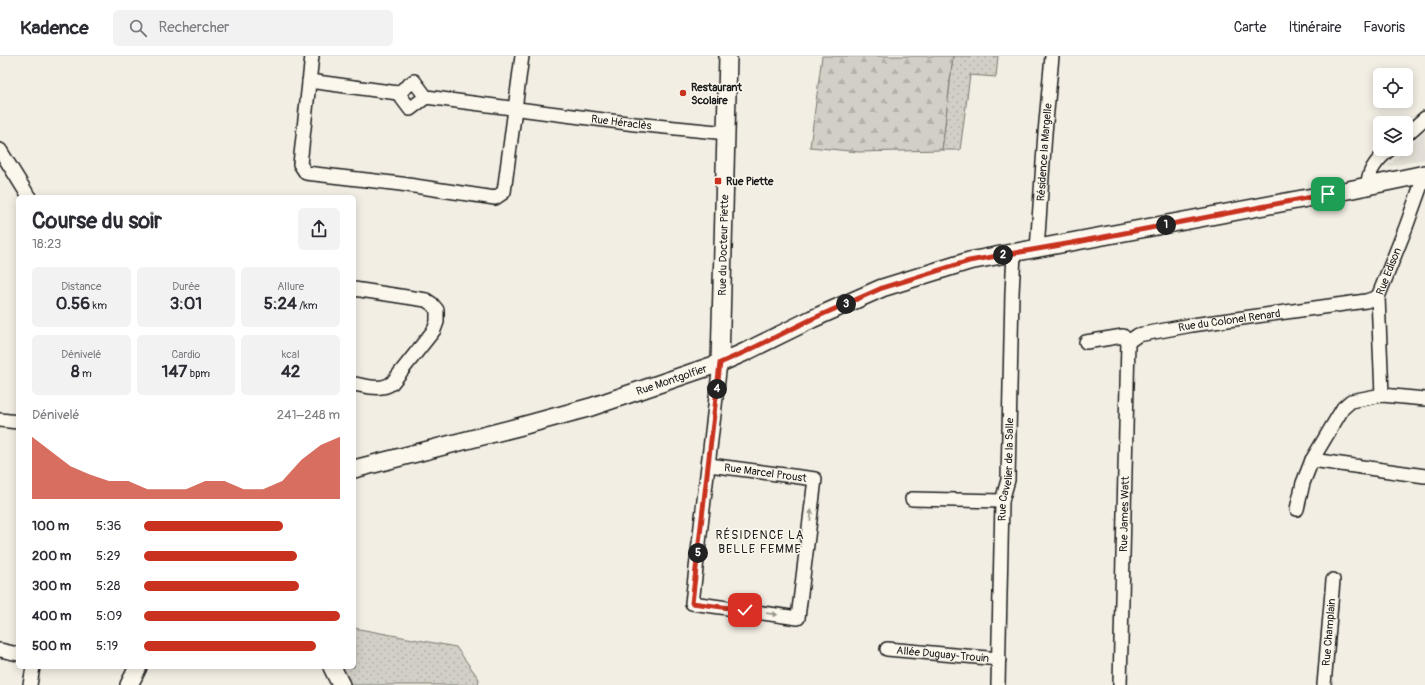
<!DOCTYPE html>
<html lang="fr">
<head>
<meta charset="utf-8">
<style>
  body { margin:0; font-family:Pangolin,sans-serif; background:#f2f2f3; color:#2b2b33; height:100vh; display:flex; flex-direction:column; font-size:15px; white-space:nowrap }
  * { box-sizing:border-box; margin:0 }
  p { font-size:13px; color:#7c7c81 }
  .icon { flex:none; width:22px; height:22px; fill:none; stroke:currentColor; stroke-width:2; stroke-linecap:round; stroke-linejoin:round }
  .map { position:relative; flex:1; overflow:hidden }
  .drawer { position:absolute; left:16px; top:139px; width:340px; height:474px; display:flex; flex-direction:column; background:#fff; border-radius:6px; box-shadow:0 2px 10px #0003 }
  .drawer>* { flex:none }
  .controls { position:absolute; left:1373px; top:12px; display:grid; gap:8px }
  .controls a { display:grid; place-items:center; width:40px; height:40px; border-radius:6px; background:#fff; box-shadow:0 2px 10px #0003; font-size:20px }
  .pin { position:absolute; display:grid; place-items:center; width:34px; height:34px; color:#fff; margin:-17px; border-radius:8px; box-shadow:0 2px 6px #0006 }
  .km { position:absolute; width:20px; height:20px; margin:-10px; border-radius:50%; background:#222; color:#fff; font-size:11px; line-height:20px; text-align:center }
  .round { display:grid; place-items:center; flex:none; width:42px; height:42px; border-radius:6px; background:#f2f2f3 }
  .headline { display:flex; align-items:center; justify-content:space-between; height:68px; padding:0 16px }
  h1 { font-size:22px; font-weight:700; line-height:30px }
  .stats { display:grid; grid-template-columns:repeat(3,1fr); gap:6px; height:68px; padding:4px 16px }
  .stats div { display:grid; align-content:center; border-radius:6px; background:#f2f2f3; text-align:center }
  .stats b { font-size:17px; font-weight:700 }
  .stats small { font-size:11px; font-weight:400 }
  .stats p { font-size:11px }
  .chart { height:112px; padding:8px 16px }
  .chart p { display:flex; justify-content:space-between }
  .chart svg { width:100%; height:72px; margin-top:4px; fill:#c8321e; opacity:.7 }
  ul { padding:0 16px; list-style:none; font-size:13px }
  li { display:grid; grid-template-columns:64px 48px 1fr; align-items:center; height:30px }
  li i { height:10px; border-radius:5px; background:#c8321e }
  header { display:flex; align-items:center; gap:24px; box-sizing:border-box; height:56px; padding:0 20px; background:#fff; border-bottom:1px solid #e1e1e2 }
  header strong { font-size:19px }
  nav { display:flex; gap:22px; margin-inline-start:auto; font-size:14px }
  .search { width:280px; height:36px; background:#f2f2f3; display:flex; align-items:center; gap:10px; box-sizing:border-box; padding:0 14px; border-radius:6px; color:#7c7c81; font-size:15px }
  .map>svg:first-child { display:block }
  .built { fill:#e2ded5 }
  .grass { fill:url(#grass-dots); stroke:#777671 }
  .forest { fill:url(#forest-firs); stroke:#777671 }
  .lines { fill:none; stroke-linecap:round; stroke-linejoin:round }
  .minor-casing { stroke:#1c1c1c; stroke-width:16 }
  .tertiary-casing { stroke:#1c1c1c; stroke-width:20 }
  .minor { stroke:#fbf7ec; stroke-width:13 }
  .tertiary { stroke:#fbf7ec; stroke-width:17 }
  .oneway { fill:#97948e }
  .route-casing { stroke:#fff; stroke-width:8 }
  .route { stroke:#c8321e; stroke-width:5 }
  .poi-dot { fill:#c8321e; stroke:#fbf7ec; stroke-width:1.5 }
  .labels { text-anchor:middle; stroke-width:3; stroke-linejoin:round; paint-order:stroke }
  .poi-label { font-size:11px; font-weight:bold; fill:#1c1c1c; stroke:#fbf7ec; text-anchor:start }
  .street-label { font-size:11px; fill:#1c1c1c; stroke:#fbf7ec }
  .neighbourhood-label { font-size:12px; letter-spacing:1px; fill:#1c1c1c; stroke:#fbf7ec }
</style>
</head>
<body>
<header>
<strong>Kadence</strong>
<div class="search"><svg class="icon" aria-label="search" viewBox="0 0 24 24"><circle cx="10" cy="10" r="6"/><path d="M15 15l6 6"/></svg>Rechercher</div>
<nav><a>Carte</a><a>Itinéraire</a><a>Favoris</a></nav>
</header>
<div class="map">
<svg width="1425" height="629" viewBox="0 0 1425 629">
  <defs>
    <pattern id="grass-dots" width="8" height="8" patternUnits="userSpaceOnUse"><rect width="8" height="8" fill="#d2cfc6"/><path d="M2 2h.1M6 6h.1" fill="none" stroke="#b4b1aa" stroke-width="1.8" stroke-linecap="round"/></pattern>
    <pattern id="forest-firs" width="22" height="20" patternUnits="userSpaceOnUse"><rect width="22" height="20" fill="#d2cfc6"/><path d="M5 1l3.5 6h-7zM16 11l3.5 6h-7z" fill="#b4b1aa"/></pattern>
  </defs>
  <rect width="100%" height="100%" fill="#f2eee4"/>
  <filter id="ink" filterUnits="userSpaceOnUse"><feTurbulence type="fractalNoise" baseFrequency=".025" numOctaves="2"/><feDisplacementMap in="SourceGraphic" scale="8" xChannelSelector="R" yChannelSelector="G"/><feConvolveMatrix kernelMatrix="1 2 1 2 8 2 1 2 1" color-interpolation-filters="sRGB"/></filter>
  <g filter="url(#ink)">
    <polygon class="built" points="1425,74 1425,103 1386,111 1406,93"/>
    <g class="grass">
      <polygon points="953,0 998,0 996,21 970,19 960,94 942,94"/>
      <polygon points="354,572 456,591 479,623 478,629 348,629 338,611 354,611"/>
    </g>
    <polygon class="forest" points="822,0 953,0 942,94 859,96 810,91"/>
    <g class="lines">
      <defs>
        <g id="minor">
          <polyline points="312,0 300,108 306,117 401,128 495,142 504,136 522,0"/>
          <polyline points="309,25 398,37"/>
          <path id="s1" d="M426 41 414 25 398 37 410 53 426 41 635 68 727 77"/>
          <polyline points="1406,79 1425,62"/>
          <polyline points="0,94 29,141"/>
          <path d="M1368 130C1367 115 1379 102 1390 93"/>
          <path id="s2" d="M1037 194 1045 77 1052 0"/>
          <path d="M354 233 426 244 432 248 437 254V266L434 274 392 327C381 335 367 330 354 328"/>
          <path id="s3" d="M1086 286 1123 280 1128 286 1138 279 1192 269 1366 245 1378 241"/>
          <path id="s4" d="M1382 339 1378 241 1406 171 1425 118"/>
          <polyline points="0,364 18,366"/>
          <polyline points="1312,404 1425,420"/>
          <path id="s5" d="M709 409 815 423 798 562 692 547 720 307"/>
          <polyline points="912,443 1002,445"/>
          <polyline points="1297,453 1303,427 1312,404 1343,352 1351,345 1382,339 1425,343"/>
          <path id="s6" d="M887 593 999 603"/>
          <polyline points="0,594 18,598"/>
          <polyline points="30,629 33,611"/>
          <path id="s7" d="M998 629 1002 445 1008 424 1012 237 1014 198"/>
          <path id="s8" d="M1120 629 1128 286"/>
          <path id="s9" d="M1324 629 1333 524"/>
        </g>
        <g id="tertiary">
          <path id="s10" d="M720 307 728 0"/>
          <path id="s11" d="M354 413 518 371 591 351 720 307 745 296 812 263 882 232 969 205 1329 138 1425 118"/>
          <polyline points="332,611 341,629"/>
          <polyline points="129,629 138,611"/>
        </g>
      </defs>
      <use href="#minor" class="minor-casing"/>
      <use href="#tertiary" class="tertiary-casing"/>
      <use href="#minor" class="minor"/>
      <use href="#tertiary" class="tertiary"/>
    </g>
    <defs><path id="oneway-solid" d="M-6-.8H1V-3.2L6.5 0L1 3.2V.8H-6Z"/></defs>
    <g class="oneway">
      <use href="#oneway-solid" transform="translate(811 459) rotate(-83)"/>
      <use href="#oneway-solid" transform="translate(772 558) rotate(8)"/>
    </g>
  </g>
  <g class="lines" filter="url(#ink)">
    <defs>
      <polyline id="route" points="745,554 692,547 720,307 745,296 812,263 882,232 969,205 1072,187 1328,138"/>
    </defs>
    <use href="#route" class="route-casing"/>
    <use href="#route" class="route"/>
  </g>
  <g class="poi-dot">
    <circle cx="683" cy="37" r="4"/>
    <rect x="714" y="121" width="8" height="8" rx="2"/>
  </g>
  <g class="labels">
    <g class="poi-label">
      <text x="691" y="35">Restaurant<tspan x="691" dy="13">Scolaire</tspan></text>
      <text x="726" y="129">Rue Piette</text>
    </g>
    <g class="street-label">
      <text dy="4" stroke="none"><textPath href="#s1" startOffset="277">Rue Héraclès</textPath></text>
      <text dy="4" stroke="none"><textPath href="#s2" startOffset="98">Résidence la Margelle</textPath></text>
      <text dy="4" stroke="none"><textPath href="#s10" startOffset="118">Rue du Docteur Piette</textPath></text>
      <text dy="4" stroke="none"><textPath href="#s4" startOffset="126">Rue Edison</textPath></text>
      <text dy="4" stroke="none"><textPath href="#s3" startOffset="150">Rue du Colonel Renard</textPath></text>
      <text dy="4" stroke="none"><textPath href="#s11" startOffset="330">Rue Montgolfier</textPath></text>
      <text dy="4" stroke="none"><textPath href="#s7" startOffset="216">Rue Cavelier de la Salle</textPath></text>
      <text dy="4" stroke="none"><textPath href="#s5" startOffset="57">Rue Marcel Proust</textPath></text>
      <text dy="4" stroke="none"><textPath href="#s8" startOffset="171">Rue James Watt</textPath></text>
      <text dy="4" stroke="none"><textPath href="#s9" startOffset="53">Rue Champlain</textPath></text>
      <text dy="4" stroke="none"><textPath href="#s6" startOffset="56">Allée Duguay-Trouin</textPath></text>
    </g>
    <g class="neighbourhood-label">
      <text x="760" y="483">RÉSIDENCE LA<tspan x="760" dy="14">BELLE FEMME</tspan></text>
    </g>
  </g>
</svg>
<div class="controls">
<a><svg class="icon" aria-label="locate" viewBox="0 0 24 24"><circle cx="12" cy="12" r="6"/><path d="M12 2v4M12 18v4M2 12h4M18 12h4"/></svg></a>
<a><svg class="icon" aria-label="layers" viewBox="0 0 24 24"><path d="M12 4l9 5-9 5-9-5zM3 14l9 5 9-5"/></svg></a>
</div>
<div class="pin" style="left:1328px;top:138px;background:#1e9e55"><svg class="icon" aria-label="arrive" viewBox="0 0 24 24"><path d="M6 21V4h12l-3 4 3 4H6"/></svg></div>
<div class="pin" style="left:745px;top:554px;background:#d93025"><svg class="icon" aria-label="check" viewBox="0 0 24 24"><path d="M5 12l5 5 9-10"/></svg></div>
<b class="km" style="left:1166px;top:169px">1</b>
<b class="km" style="left:1003px;top:199px">2</b>
<b class="km" style="left:846px;top:248px">3</b>
<b class="km" style="left:717px;top:333px">4</b>
<b class="km" style="left:698px;top:497px">5</b>
<section class="drawer">
<div class="headline"><div><h1>Course du soir</h1><p>18:23</p></div><a class="round"><svg class="icon" aria-label="share" viewBox="0 0 24 24"><path d="M12 15V3M7 8l5-5 5 5M5 13v7h14v-7"/></svg></a></div>
<div class="stats">
<div><p>Distance</p><b>0.56<small> km</small></b></div>
<div><p>Durée</p><b>3:01</b></div>
<div><p>Allure</p><b>5:24<small> /km</small></b></div>
</div>
<div class="stats">
<div><p>Dénivelé</p><b>8<small> m</small></b></div>
<div><p>Cardio</p><b>147<small> bpm</small></b></div>
<div><p>kcal</p><b>42</b></div>
</div>
<div class="chart"><p><span>Dénivelé</span>241–248 m</p>
<svg viewBox="0 0 160 44" preserveAspectRatio="none"><path d="M0 44V6L10 15L20 24L30 29L40 33L50 33L60 38L70 38L80 38L90 33L100 33L110 38L120 38L130 33L140 20L150 11L160 6V44z"/></svg>
</div>
<ul>
<li><b>100 m</b>5:36<i style="width:71%"></i></li>
<li><b>200 m</b>5:29<i style="width:78%"></i></li>
<li><b>300 m</b>5:28<i style="width:79%"></i></li>
<li><b>400 m</b>5:09<i style="width:100%"></i></li>
<li><b>500 m</b>5:19<i style="width:88%"></i></li>
</ul>
</section>
</div>
</body>
</html>
